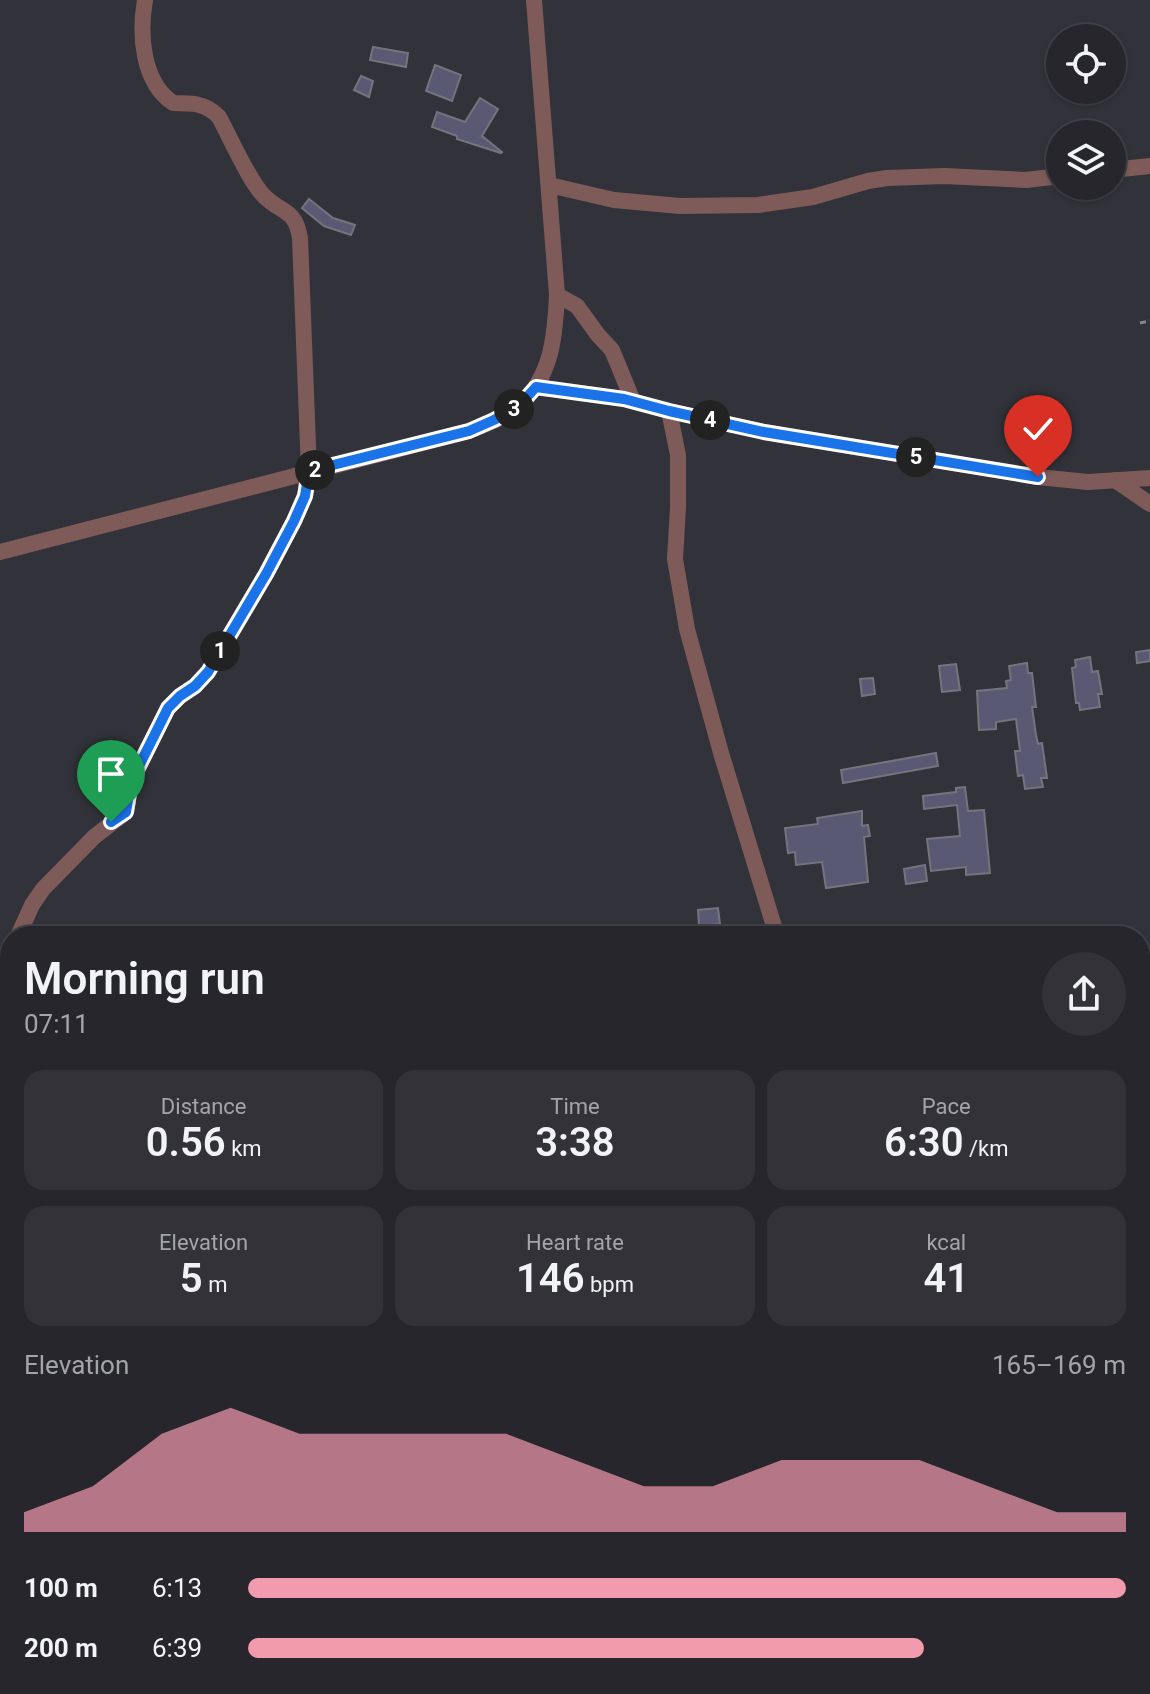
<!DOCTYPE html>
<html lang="en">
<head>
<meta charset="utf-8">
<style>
  body { margin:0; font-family:Roboto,sans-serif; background:#323238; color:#f1f3f6; height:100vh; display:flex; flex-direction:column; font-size:30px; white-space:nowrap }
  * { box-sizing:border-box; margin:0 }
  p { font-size:26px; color:#a4a5a9 }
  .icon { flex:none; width:44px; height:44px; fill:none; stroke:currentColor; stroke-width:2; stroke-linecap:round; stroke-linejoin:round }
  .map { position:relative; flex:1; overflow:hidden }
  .side { position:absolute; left:0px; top:926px; width:1150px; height:768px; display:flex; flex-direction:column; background:#26262c; border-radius:32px 32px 0 0; box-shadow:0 2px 6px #0004,0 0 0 2px #424348 }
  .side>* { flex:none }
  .tools { position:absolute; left:1046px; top:24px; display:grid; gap:16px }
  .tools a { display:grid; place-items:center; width:80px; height:80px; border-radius:50%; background:#26262c; box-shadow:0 2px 6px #0004,0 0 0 2px #424348; font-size:40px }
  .pin { position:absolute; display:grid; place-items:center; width:68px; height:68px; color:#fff; margin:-82px -34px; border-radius:50% 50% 50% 0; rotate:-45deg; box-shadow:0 0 8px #0007 }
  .pin .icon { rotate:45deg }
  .km { position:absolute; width:40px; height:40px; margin:-20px; border-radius:50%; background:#222; color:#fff; font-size:22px; line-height:40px; text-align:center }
  .round { display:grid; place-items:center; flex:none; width:84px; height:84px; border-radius:42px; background:#323238 }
  .head { display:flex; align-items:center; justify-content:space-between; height:136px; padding:0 24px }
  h1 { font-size:44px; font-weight:600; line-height:60px }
  .stats { display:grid; grid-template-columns:repeat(3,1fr); gap:12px; height:136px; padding:8px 24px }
  .stats div { display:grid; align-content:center; border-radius:20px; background:#323238; text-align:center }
  .stats b { font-size:40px; font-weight:600 }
  .stats small { font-size:22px; font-weight:400 }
  .stats p { font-size:22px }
  .chart { height:224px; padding:16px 24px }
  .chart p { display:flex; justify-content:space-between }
  .chart svg { width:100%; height:144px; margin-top:8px; fill:#f29aae; opacity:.7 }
  ul { padding:0 24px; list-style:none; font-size:26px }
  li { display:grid; grid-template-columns:128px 96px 1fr; align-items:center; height:60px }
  li i { height:20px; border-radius:10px; background:#f29aae }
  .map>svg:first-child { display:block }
  .built { fill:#3a3b48 }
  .building { fill:#595974; stroke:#74747c; stroke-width:2 }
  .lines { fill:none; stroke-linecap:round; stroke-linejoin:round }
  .path { stroke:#85868c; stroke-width:3; stroke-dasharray:6 4; stroke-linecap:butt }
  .street { stroke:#7e5b59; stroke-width:16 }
  .secondary { stroke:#a7706c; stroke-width:20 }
  .primary { stroke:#c7807b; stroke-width:20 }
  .route-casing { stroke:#fff; stroke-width:16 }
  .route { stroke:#1a73e8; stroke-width:10 }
</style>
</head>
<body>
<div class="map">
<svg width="1150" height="1694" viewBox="0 0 1150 1694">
  <rect width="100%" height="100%" fill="#32333a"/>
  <polygon class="built" points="10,1042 10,1284 0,1288 0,1045"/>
  <g class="building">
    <polygon points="373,47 408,53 406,67 370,60"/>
    <polygon points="435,65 461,75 452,101 426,91"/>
    <polygon points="361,76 373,81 369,97 354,90"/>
    <polygon points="480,98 498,109 482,136 502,152 501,153 457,139 457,136 432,127 437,112 465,122"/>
    <polygon points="309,199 333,218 355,225 351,235 324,226 302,208"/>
    <polygon points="1150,650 1150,661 1137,663 1136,652"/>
    <polygon points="1090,657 1092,672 1098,671 1102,694 1098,694 1100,707 1080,710 1079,703 1076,703 1072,668 1076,667 1075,660"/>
    <polygon points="1027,663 1028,673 1032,673 1036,707 1032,707 1036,735 1038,744 1042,743 1047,778 1041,778 1043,787 1025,789 1023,775 1018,776 1015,751 1020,751 1016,719 996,722 996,729 979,730 977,691 1007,688 1006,681 1011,680 1009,666"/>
    <polygon points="956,664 960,690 942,692 939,666"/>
    <polygon points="873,678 875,694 862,696 860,679"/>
    <polygon points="936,753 938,766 843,783 841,770"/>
    <polygon points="965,787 968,811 984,810 990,873 966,875 966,867 931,871 927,839 960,836 957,805 924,809 923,796 956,792 956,788"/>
    <polygon points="862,811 862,826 868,825 870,836 864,837 868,882 826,888 822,862 796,865 795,852 788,853 785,828 818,824 817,818"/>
    <polygon points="925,865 927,881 906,884 904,869"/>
    <polygon points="718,908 720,924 699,926 698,910"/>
  </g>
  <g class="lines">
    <polyline class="path" points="1140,323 1150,321"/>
    <g class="street">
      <polyline points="1112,170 1150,166"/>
      <polyline points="549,185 614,200 680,206 758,205 813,197 868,181 887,178 944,176 1026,180 1060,176"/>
      <polyline points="557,295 577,306 598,335 612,350 633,401"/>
      <polyline points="536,387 624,399 669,411 764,432 1038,477 1088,482 1150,478"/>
      <polyline points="669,411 678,455 678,508 675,559 687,629 721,753 777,936"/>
      <polyline points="1115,480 1150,504"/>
      <path d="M0 552 469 431C485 424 505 418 519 405 552 377 555 336 557 295L534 0"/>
      <path d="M18 936 32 905 43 889 94 837 126 812 131 782 168 708 180 696 195 686 208 672 266 574 294 521 305 496 309 471 300 238C295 208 282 214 264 196 249 181 230 137 219 117 206 103 192 103 173 103 142 82 139 34 145 0"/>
      <polyline points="0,976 10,954"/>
      <polyline points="0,1425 10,1420"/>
      <polyline points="1140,1618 1150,1618"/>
      <polyline points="98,1684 103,1694"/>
    </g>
    <polyline class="secondary" points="922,1684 924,1694"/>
    <g class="primary">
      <polyline points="1140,1082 1150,1081"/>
      <polyline points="0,1395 10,1390"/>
    </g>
  </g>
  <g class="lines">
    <defs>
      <polyline id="route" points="111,822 126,812 131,782 168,708 180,696 195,686 208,672 266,574 294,521 305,496 309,471 469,431 494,420 518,407 536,387 624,399 669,411 764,432 1038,477"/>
    </defs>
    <use href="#route" class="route-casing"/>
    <use href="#route" class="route"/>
  </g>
</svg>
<div class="tools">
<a><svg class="icon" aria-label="locate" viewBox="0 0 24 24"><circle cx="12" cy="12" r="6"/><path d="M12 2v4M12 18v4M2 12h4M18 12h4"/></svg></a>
<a><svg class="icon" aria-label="layers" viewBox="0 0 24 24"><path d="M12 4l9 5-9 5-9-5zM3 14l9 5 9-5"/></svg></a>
</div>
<div class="pin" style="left:111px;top:822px;background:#1e9e55"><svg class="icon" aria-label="arrive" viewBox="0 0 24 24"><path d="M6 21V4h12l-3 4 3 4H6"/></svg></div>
<div class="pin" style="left:1038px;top:477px;background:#d93025"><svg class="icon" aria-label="check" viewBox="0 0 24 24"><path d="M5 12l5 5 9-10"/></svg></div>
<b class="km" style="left:220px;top:651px">1</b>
<b class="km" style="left:315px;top:470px">2</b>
<b class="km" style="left:514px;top:409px">3</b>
<b class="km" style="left:710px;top:420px">4</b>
<b class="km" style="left:916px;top:457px">5</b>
<section class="side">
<div class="head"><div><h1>Morning run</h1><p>07:11</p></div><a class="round"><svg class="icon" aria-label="share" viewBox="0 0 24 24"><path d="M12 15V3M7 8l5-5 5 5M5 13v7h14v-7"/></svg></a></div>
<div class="stats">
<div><p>Distance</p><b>0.56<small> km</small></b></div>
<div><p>Time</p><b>3:38</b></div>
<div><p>Pace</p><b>6:30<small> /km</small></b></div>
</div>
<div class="stats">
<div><p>Elevation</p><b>5<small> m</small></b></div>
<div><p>Heart rate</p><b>146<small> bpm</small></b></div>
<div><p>kcal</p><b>41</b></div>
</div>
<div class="chart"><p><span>Elevation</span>165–169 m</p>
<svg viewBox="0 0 160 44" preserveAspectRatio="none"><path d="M0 44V38L10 30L20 14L30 6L40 14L50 14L60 14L70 14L80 22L90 30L100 30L110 22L120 22L130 22L140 30L150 38L160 38V44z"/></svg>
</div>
<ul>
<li><b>100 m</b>6:13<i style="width:100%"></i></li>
<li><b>200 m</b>6:39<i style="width:77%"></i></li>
</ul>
</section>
</div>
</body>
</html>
